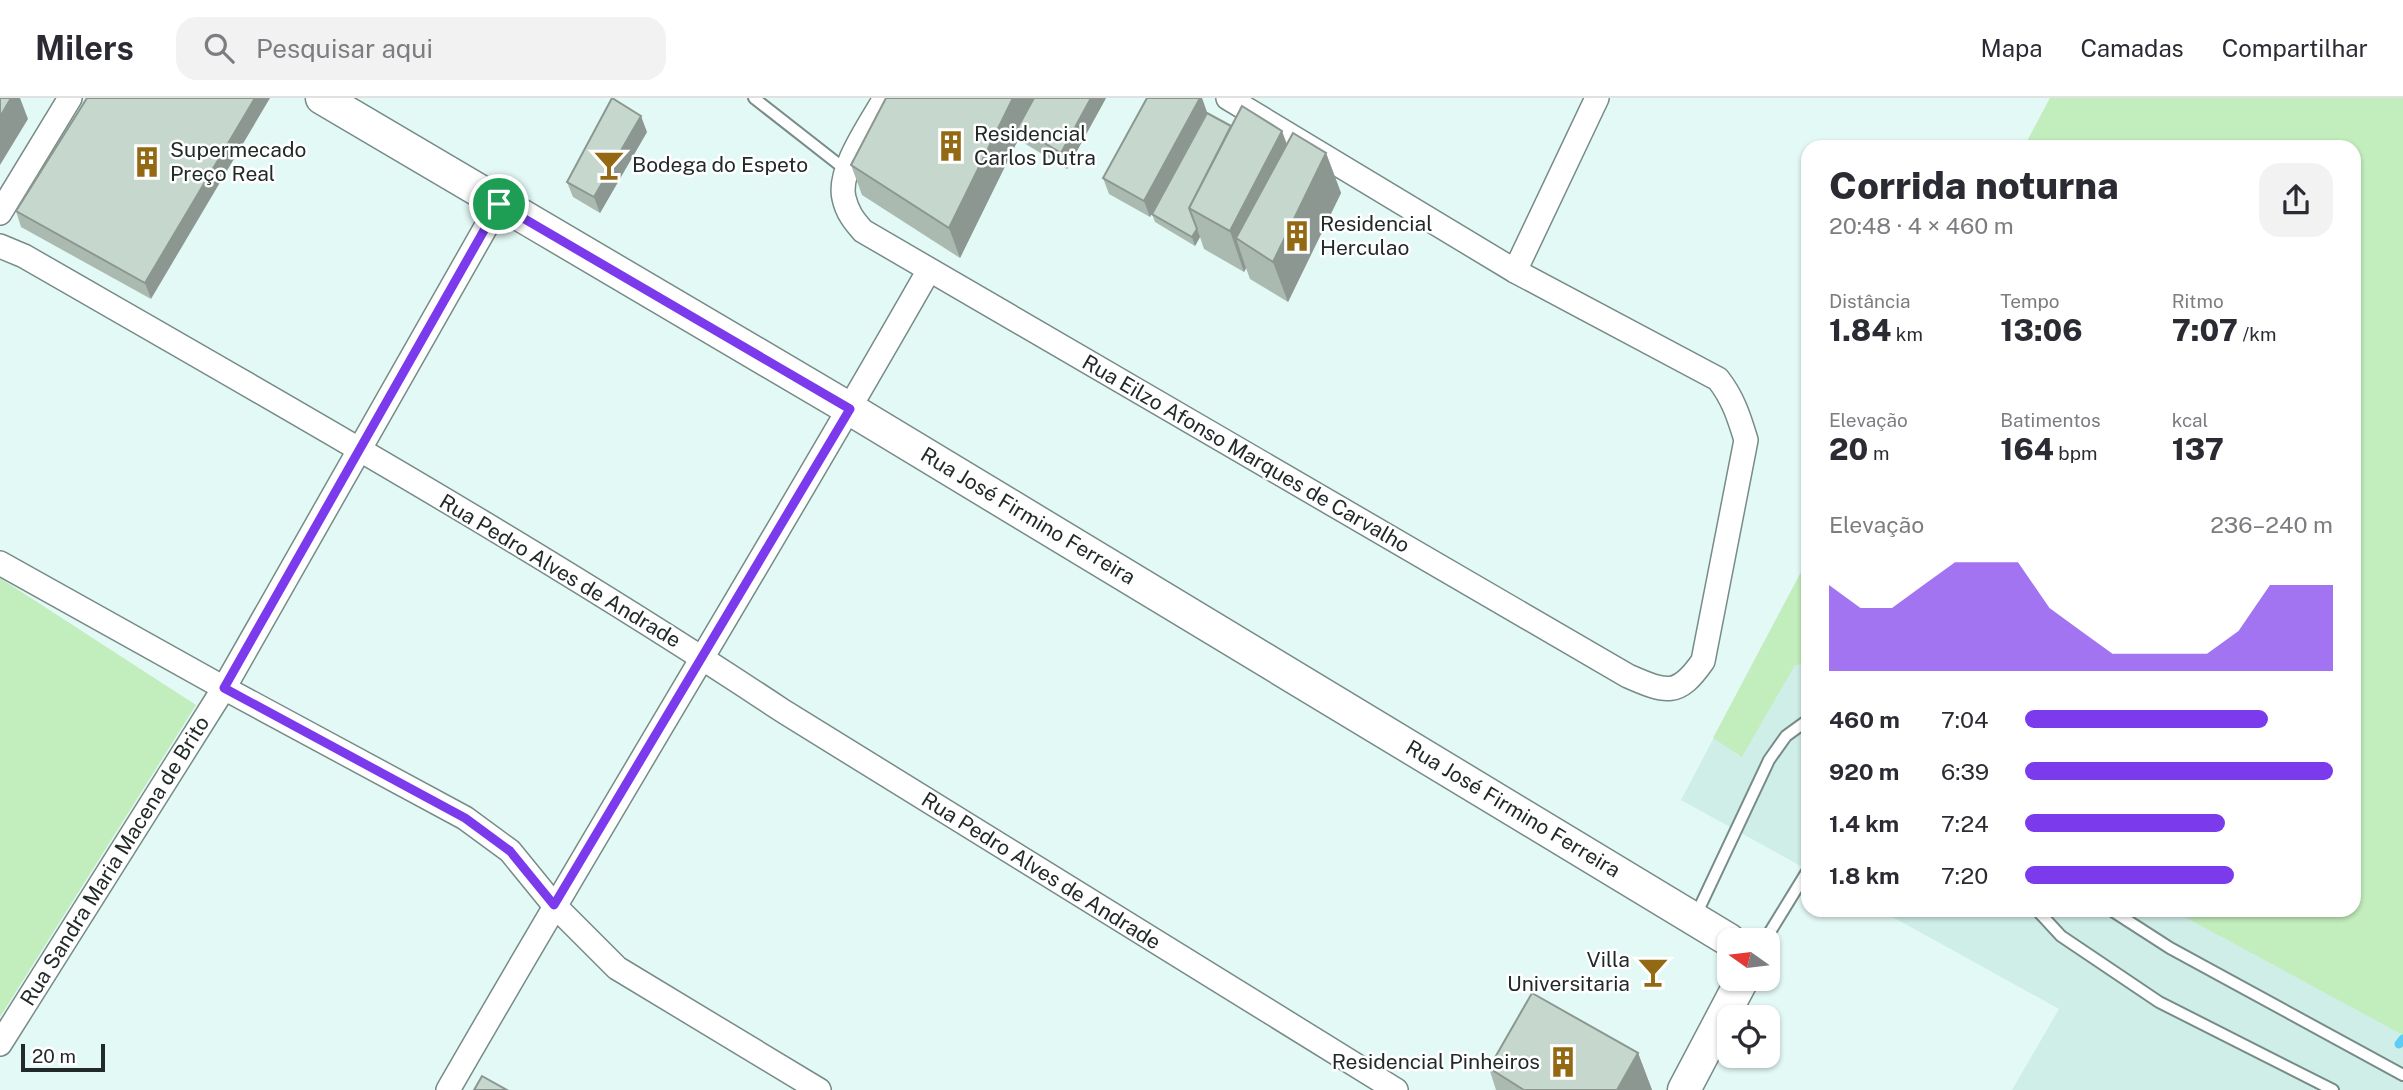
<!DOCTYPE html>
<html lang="pt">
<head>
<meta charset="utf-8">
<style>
  body { margin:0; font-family:"Public Sans",sans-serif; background:#f2f2f3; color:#2b2b33; height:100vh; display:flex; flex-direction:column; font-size:26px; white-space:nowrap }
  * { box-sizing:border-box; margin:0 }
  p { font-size:23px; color:#7c7c81 }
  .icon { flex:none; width:38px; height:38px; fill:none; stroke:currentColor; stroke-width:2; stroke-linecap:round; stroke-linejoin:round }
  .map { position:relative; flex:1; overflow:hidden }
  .side { position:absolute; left:1801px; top:42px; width:560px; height:777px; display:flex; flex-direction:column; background:#fff; border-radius:21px; box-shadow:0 2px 5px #0004 }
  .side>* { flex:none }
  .needle { width:46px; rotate:284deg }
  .buttons { position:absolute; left:1717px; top:830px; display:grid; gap:14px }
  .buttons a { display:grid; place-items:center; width:63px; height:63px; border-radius:14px; background:#fff; box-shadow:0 2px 5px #0004; font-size:35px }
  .scale { position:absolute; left:21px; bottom:18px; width:84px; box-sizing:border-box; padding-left:7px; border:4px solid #222a29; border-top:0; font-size:19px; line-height:24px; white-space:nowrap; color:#222a29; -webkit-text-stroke:5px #fff; paint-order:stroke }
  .pin { position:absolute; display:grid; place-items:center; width:60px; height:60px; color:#fff; margin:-30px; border:4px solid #fff; border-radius:50%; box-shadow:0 2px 7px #0007 }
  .round { display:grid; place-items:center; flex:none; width:74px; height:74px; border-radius:21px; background:#f2f2f3 }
  .summary { display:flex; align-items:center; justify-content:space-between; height:119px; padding:0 28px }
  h1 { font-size:38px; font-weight:800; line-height:52px }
  .figures { display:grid; grid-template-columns:repeat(3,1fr); gap:10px; height:119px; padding:7px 28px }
  .figures div { display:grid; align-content:center }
  .figures b { font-size:30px; font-weight:800 }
  .figures small { font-size:19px; font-weight:400 }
  .figures p { font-size:19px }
  .chart { height:196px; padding:14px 28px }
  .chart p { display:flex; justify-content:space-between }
  .chart svg { width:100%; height:126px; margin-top:7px; fill:#7c3aed; opacity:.7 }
  ul { padding:0 28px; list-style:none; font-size:23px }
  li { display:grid; grid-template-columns:112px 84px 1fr; align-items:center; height:52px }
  li i { height:18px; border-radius:9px; background:#7c3aed }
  header { display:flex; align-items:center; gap:42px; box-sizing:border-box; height:98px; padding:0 35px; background:#fff; border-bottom:2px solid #e1e1e2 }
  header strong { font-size:33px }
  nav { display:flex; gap:38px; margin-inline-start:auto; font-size:24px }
  .search { width:490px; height:63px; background:#f2f2f3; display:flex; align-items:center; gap:18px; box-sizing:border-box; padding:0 24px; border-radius:21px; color:#7c7c81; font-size:26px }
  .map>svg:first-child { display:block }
  .built { fill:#cfeee8 }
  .green { fill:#c2edbd }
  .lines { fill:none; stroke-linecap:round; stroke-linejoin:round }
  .stream { stroke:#5dcdf4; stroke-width:9 }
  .lane-casing { stroke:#778b87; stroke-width:14 }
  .street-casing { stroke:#778b87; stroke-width:26 }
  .secondary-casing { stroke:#778b87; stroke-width:35 }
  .lane { stroke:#fff; stroke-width:10 }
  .street { stroke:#fff; stroke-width:23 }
  .secondary { stroke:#fff; stroke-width:32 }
  .wall { fill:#aabab1 }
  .shaded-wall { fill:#8b9790 }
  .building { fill:#c6d8ce; stroke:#8b9790; stroke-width:2 }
  .route-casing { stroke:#fff; stroke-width:14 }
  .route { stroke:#7c3aed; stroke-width:9 }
  .labels { text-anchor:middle; stroke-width:5; stroke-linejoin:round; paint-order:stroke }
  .poi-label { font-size:21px; fill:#222a29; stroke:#fff; text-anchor:start }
  .street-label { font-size:21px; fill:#222a29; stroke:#fff }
</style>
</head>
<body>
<header>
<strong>Milers</strong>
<div class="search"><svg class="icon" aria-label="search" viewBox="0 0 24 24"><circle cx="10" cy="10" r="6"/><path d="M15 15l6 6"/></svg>Pesquisar aqui</div>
<nav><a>Mapa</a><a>Camadas</a><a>Compartilhar</a></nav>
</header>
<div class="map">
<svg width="2403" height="992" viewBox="0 0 2403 992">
  <rect width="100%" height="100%" fill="#e3f9f5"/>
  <g class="built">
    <polygon points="2050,0 2403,0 2403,992 2012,992 2059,911 1880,812 2354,812 2354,49 2024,49"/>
    <polygon points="1808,461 1808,772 1681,702"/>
  </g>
  <g class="green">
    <polygon points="2050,0 2403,0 2403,937 2172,812 2354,812 2354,49 2024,49"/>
    <polygon points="1808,461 1808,566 1795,567 1742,659 1713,640"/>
    <polygon points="0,480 196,607 0,919"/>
  </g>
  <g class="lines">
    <polyline class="stream" points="2399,946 2403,941"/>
    <defs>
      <g id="lane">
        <polyline points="754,0 846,72"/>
        <polyline points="2037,812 2061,838 2159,904 2333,992"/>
        <polyline points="2111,812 2170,850 2403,977"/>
        <polyline points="1696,817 1769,662 1786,638 1808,622"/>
        <polyline points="1765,842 1808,772"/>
      </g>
      <g id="street">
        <path d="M885 0C871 25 837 72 844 100 847 114 854 123 863 133L1628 578C1667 595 1678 599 1703 563L1746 342C1739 319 1733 300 1718 281L1515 173 1228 0"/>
        <polyline points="0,115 70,0"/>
        <path d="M0 148 24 158C280 305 537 450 783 613L1396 992"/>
        <polyline points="1515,173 1597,0"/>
        <polyline points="0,465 224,590 465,720 510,753 554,807 617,870 819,992"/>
        <polyline points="0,946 224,590 499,106"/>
        <path d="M448 992C606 717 772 448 929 172"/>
      </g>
      <g id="secondary">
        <polyline points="322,0 850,311 1729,842"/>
        <polyline points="1684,992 1743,880"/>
      </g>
    </defs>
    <use href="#lane" class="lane-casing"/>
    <use href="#street" class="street-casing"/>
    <use href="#secondary" class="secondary-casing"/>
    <use href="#lane" class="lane"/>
    <use href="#street" class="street"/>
    <use href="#secondary" class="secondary"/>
  </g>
  <g class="wall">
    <polygon points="87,0 151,201 21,129 16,113"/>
    <polygon points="1106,0 1067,71 1024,45 1021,36 960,160 862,97 851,67"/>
    <polygon points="1147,0 1150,119 1109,96 1103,80"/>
    <polygon points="1231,28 1287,46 1326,55 1341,95 1288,204 1250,181 1246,170 1244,174 1204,151 1200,139 1195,148 1155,124 1152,116"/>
    <polygon points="647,34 600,115 573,99 567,84"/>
    <polygon points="1638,955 1652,992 1496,992 1489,970"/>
  </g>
  <g class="shaded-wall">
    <polygon points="11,0 20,0 28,21 0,67 0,19"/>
    <polygon points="255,0 270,0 151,201 145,185"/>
    <polygon points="1013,0 1039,0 1018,29 1021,36 960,160 949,130"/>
    <polygon points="1091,0 1106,0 1067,71 1061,55"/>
    <polygon points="1200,0 1202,0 1207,14 1150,119 1144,103"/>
    <polygon points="641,18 647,34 600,115 594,99"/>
    <polygon points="1282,33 1297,73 1236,140 1246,170 1244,174 1230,133"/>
    <polygon points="1326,55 1341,95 1288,204 1273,164"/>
    <polygon points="1197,131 1200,139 1195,148 1192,139"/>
    <polygon points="1638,955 1652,992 1617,992"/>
  </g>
  <g class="building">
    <polygon points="0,0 11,0 0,19"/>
    <polygon points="87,0 255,0 145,185 16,113"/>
    <polygon points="612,0 641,18 594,99 567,84"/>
    <polygon points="886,0 1013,0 949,130 851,67"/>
    <polygon points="1034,0 1091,0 1061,55 1018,29"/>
    <polygon points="1147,0 1200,0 1144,103 1103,80"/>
    <polygon points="1242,8 1282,33 1230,133 1189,110"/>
    <polygon points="1207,15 1231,28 1189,110 1197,131 1192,139 1152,116"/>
    <polygon points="1293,35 1326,55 1273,164 1236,140"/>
    <polygon points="1532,895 1638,955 1617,992 1524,992 1489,970"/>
    <polygon points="482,978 507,992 474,992"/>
  </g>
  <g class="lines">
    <defs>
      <polygon id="route" points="499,106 850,311 554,807 510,753 465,720 224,590"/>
    </defs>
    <use href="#route" class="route-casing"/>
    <use href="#route" class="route"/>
  </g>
  <defs>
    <symbol id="building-bare" viewBox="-9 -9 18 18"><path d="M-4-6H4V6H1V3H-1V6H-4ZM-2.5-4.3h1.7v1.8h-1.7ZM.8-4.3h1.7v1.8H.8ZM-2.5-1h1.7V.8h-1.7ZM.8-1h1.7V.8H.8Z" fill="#936a13" stroke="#fff" stroke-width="2.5" paint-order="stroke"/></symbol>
    <symbol id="bar-bare" viewBox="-9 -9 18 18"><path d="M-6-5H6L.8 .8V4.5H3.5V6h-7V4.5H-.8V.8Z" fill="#936a13" stroke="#fff" stroke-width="2.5" paint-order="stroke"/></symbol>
  </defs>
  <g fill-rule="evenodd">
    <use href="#building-bare" x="929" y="26" width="44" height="44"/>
    <use href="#building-bare" x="125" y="42" width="44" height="44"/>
    <use href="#bar-bare" x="587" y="45" width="44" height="44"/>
    <use href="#building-bare" x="1275" y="116" width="44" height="44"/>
    <use href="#bar-bare" x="1631" y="852" width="44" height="44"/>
    <use href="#building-bare" x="1541" y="942" width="44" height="44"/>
  </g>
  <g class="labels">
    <g class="poi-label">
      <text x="974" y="43">Residencial<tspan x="974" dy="24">Carlos Dutra</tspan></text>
      <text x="170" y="59">Supermecado<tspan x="170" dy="24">Preço Real</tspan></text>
      <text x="632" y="74">Bodega do Espeto</text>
      <text x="1320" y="133">Residencial<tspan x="1320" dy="24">Herculao</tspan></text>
      <text x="1630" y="869" text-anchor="end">Villa<tspan x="1630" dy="24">Universitaria</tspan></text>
      <text x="1540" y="971" text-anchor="end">Residencial Pinheiros</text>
    </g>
    <g class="street-label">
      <text transform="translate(1246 356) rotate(30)" y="7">Rua Eilzo Afonso Marques de Carvalho</text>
      <text transform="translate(1028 418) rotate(31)" y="7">Rua José Firmino Ferreira</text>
      <text transform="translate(560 473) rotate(31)" y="7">Rua Pedro Alves de Andrade</text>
      <text transform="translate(1513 711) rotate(31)" y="7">Rua José Firmino Ferreira</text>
      <text transform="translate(115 763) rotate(-58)" y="7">Rua Sandra Maria Macena de Brito</text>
      <text transform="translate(1041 773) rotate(32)" y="7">Rua Pedro Alves de Andrade</text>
    </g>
  </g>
</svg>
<div class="buttons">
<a><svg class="needle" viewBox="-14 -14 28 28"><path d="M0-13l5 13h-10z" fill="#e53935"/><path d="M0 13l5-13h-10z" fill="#7c7c81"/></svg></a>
<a><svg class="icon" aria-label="locate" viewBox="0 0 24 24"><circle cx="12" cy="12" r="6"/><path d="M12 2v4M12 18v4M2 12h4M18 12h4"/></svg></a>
</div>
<div class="scale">20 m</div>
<div class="pin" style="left:499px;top:106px;background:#1e9e55"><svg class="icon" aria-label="arrive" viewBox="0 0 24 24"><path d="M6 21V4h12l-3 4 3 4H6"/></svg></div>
<section class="side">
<div class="summary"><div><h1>Corrida noturna</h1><p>20:48 · 4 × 460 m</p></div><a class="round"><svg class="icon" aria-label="share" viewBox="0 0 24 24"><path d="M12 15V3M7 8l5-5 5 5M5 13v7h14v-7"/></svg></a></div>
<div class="figures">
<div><p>Distância</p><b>1.84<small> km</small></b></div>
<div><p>Tempo</p><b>13:06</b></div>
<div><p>Ritmo</p><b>7:07<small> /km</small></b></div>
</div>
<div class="figures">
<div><p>Elevação</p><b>20<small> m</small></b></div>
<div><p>Batimentos</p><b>164<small> bpm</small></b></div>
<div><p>kcal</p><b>137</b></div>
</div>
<div class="chart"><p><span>Elevação</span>236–240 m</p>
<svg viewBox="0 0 160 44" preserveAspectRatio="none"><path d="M0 44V14L10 22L20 22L30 14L40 6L50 6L60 6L70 22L80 30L90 38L100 38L110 38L120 38L130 30L140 14L150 14L160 14V44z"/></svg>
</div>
<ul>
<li><b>460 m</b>7:04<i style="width:79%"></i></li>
<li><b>920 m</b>6:39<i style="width:100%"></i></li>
<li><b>1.4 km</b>7:24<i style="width:65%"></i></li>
<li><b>1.8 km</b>7:20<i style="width:68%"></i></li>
</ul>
</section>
</div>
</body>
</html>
